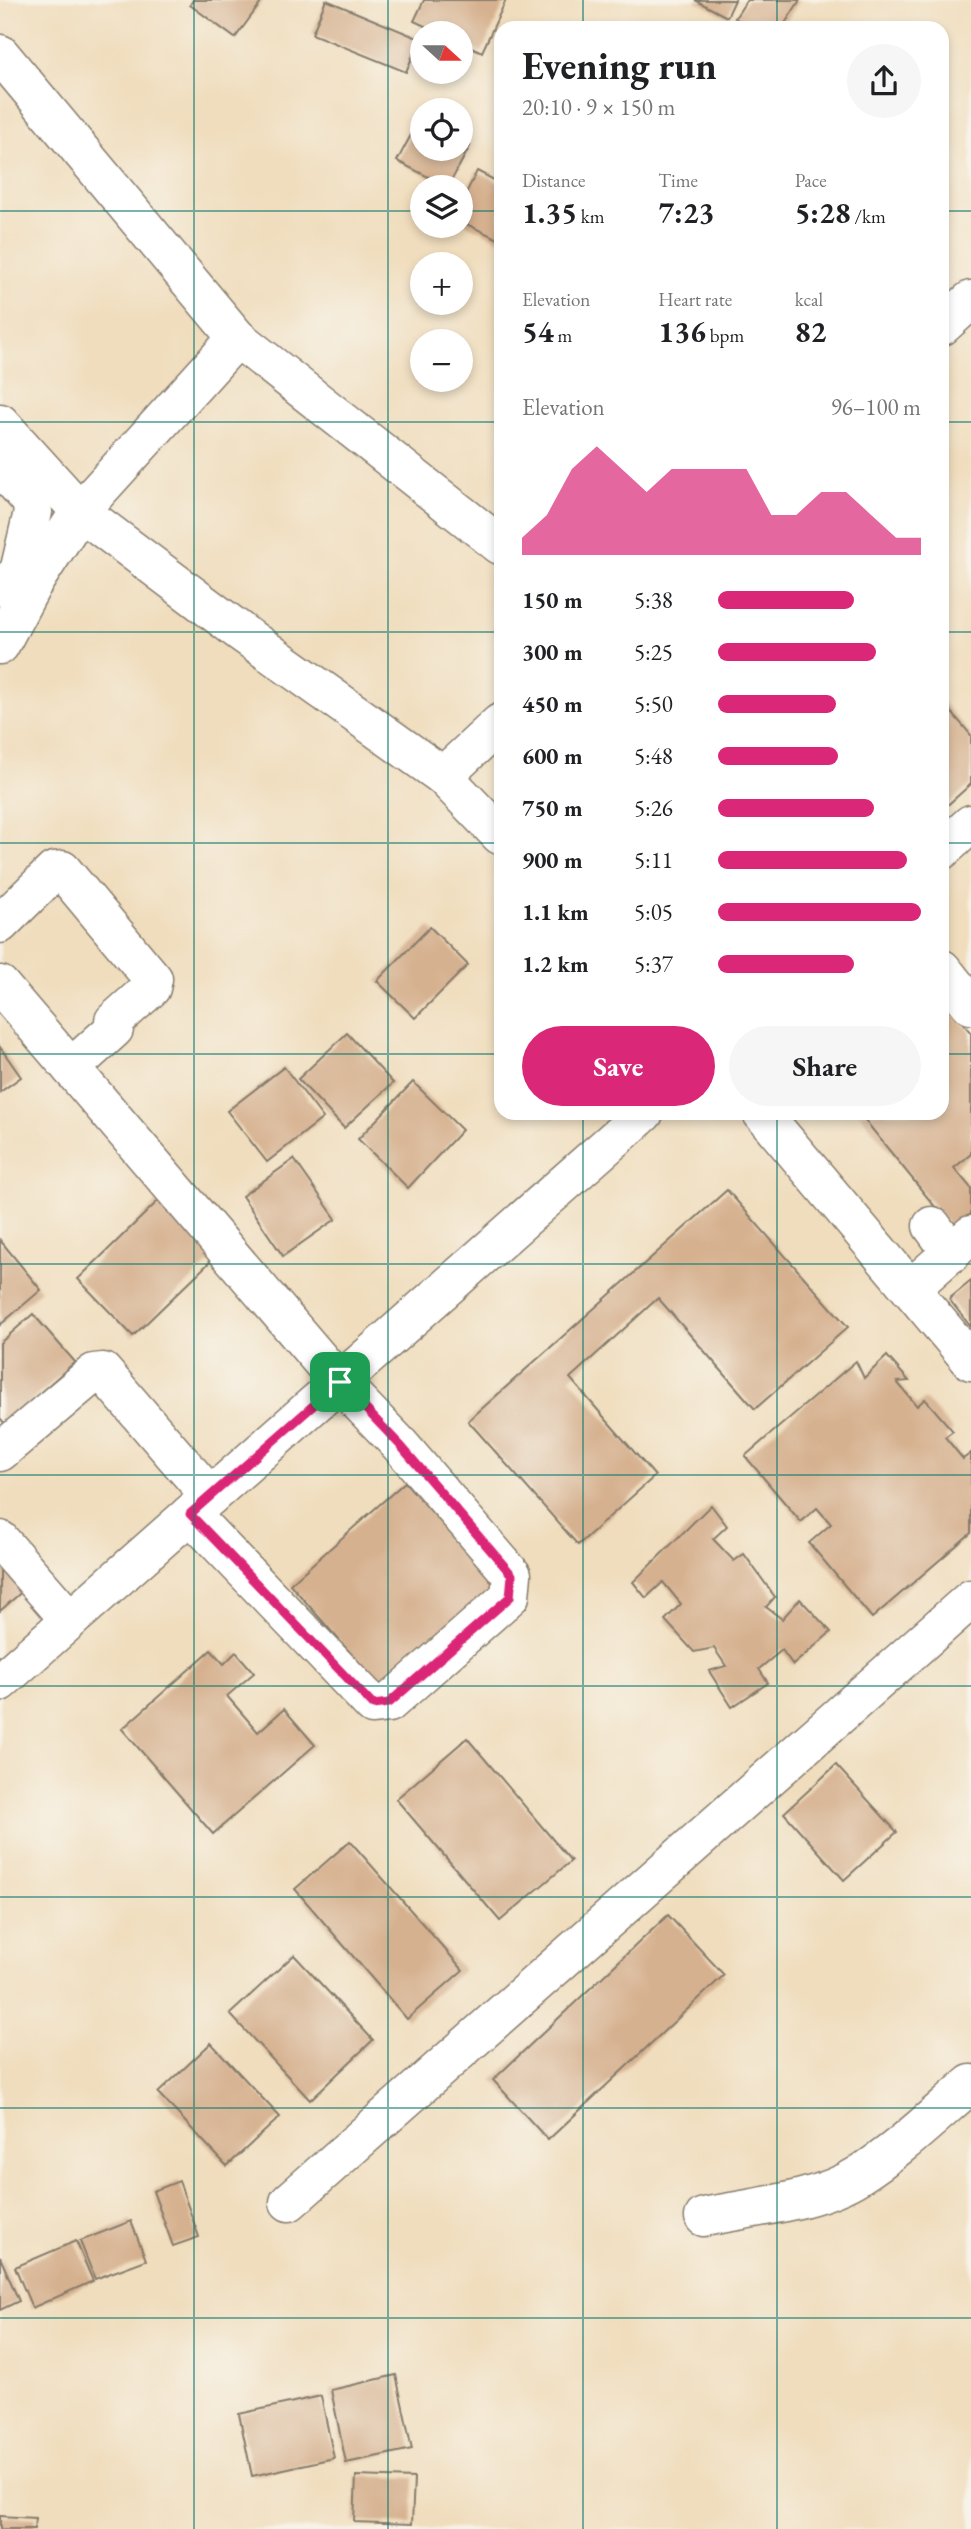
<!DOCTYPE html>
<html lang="en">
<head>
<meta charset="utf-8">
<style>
  body { margin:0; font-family:"EB Garamond",serif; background:#f6f6f6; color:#202124; height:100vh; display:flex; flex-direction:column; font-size:26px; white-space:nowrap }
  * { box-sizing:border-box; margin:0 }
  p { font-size:23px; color:#757577 }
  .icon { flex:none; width:38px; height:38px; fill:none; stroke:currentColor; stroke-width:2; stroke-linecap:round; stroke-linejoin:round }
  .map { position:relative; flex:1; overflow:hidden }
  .panel { position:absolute; left:494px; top:21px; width:455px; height:1099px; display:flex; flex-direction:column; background:#fff; border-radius:21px; box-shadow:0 4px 10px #0003 }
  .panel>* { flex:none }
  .needle { width:46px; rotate:111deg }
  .controls { position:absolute; left:410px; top:21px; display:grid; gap:14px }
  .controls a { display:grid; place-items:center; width:63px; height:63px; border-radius:50%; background:#fff; box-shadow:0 4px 10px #0003; font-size:35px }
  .pin { position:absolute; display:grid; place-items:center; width:60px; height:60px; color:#fff; margin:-30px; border-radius:14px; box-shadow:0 4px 10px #0006 }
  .round { display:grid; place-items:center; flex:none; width:74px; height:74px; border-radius:37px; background:#f6f6f6 }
  .summary { display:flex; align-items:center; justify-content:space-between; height:119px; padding:0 28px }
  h1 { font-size:38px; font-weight:700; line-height:52px }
  .figures { display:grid; grid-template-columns:repeat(3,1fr); gap:10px; height:119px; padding:7px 28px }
  .figures div { display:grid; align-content:center }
  .figures b { font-size:30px; font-weight:700 }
  .figures small { font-size:19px; font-weight:400 }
  .figures p { font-size:19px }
  .chart { height:196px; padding:14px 28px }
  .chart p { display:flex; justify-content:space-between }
  .chart svg { width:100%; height:126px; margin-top:7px; fill:#db2777; opacity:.7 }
  .action { display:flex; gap:14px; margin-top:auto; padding:14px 28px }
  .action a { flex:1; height:80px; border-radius:42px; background:#db2777; color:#fff; font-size:28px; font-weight:700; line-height:80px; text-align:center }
  .action a+a { background:#f6f6f6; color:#202124 }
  ul { padding:0 28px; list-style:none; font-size:23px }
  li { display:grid; grid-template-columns:112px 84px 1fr; align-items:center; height:52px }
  li i { height:18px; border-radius:9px; background:#db2777 }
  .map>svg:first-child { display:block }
  .building { fill:#d6b18f }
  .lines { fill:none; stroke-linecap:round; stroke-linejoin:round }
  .street-casing { stroke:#867c6c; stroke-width:41 }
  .street { stroke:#fff; stroke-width:38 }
  .route-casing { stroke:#fff; stroke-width:14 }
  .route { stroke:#db2777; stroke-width:9 }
  .grid { fill:none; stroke:#0f766e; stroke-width:2; stroke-opacity:0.55 }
</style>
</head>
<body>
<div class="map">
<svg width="971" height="2529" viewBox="0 0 971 2529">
  <rect width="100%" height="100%" fill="#f7f3e8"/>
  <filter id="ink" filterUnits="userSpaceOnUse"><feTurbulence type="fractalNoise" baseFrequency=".0143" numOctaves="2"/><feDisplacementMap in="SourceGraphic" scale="14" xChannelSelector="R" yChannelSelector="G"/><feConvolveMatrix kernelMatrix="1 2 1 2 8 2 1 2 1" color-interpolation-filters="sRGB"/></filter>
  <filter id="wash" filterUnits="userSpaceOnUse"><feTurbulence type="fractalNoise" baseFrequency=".00686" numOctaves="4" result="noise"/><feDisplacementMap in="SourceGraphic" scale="28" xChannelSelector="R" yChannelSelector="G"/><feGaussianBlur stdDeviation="1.57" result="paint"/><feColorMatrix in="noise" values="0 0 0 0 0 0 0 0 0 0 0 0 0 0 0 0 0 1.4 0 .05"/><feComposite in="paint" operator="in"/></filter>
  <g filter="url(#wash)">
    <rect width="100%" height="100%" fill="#f0ddbd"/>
    <g id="blocks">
      <g class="building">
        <polygon points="193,0 263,0 235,38 190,5"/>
        <polygon points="326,0 420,39 406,72 312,34"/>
        <polygon points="424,0 506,0 482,52 460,42 460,33 440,33 414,21"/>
        <polygon points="695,0 735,0 727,17"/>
        <polygon points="747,0 800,0 782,28 750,28 735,18"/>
        <polygon points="419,120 422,121 422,149 460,149 460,141 470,146 448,187 397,161"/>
        <polygon points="477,171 500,183 500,240 460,221 460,205"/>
        <polygon points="942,701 971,735 971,784 942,810"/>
        <polygon points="430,927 468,965 415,1018 377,981"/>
        <polygon points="949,1006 971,1033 971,1154 954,1168 971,1188 971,1214 953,1229 859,1113 942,1113 942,1011"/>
        <polygon points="347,1033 393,1083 344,1128 298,1079"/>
        <polygon points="0,1047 21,1077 0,1092"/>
        <polygon points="284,1067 323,1118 267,1162 227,1111"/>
        <polygon points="413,1082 462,1130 408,1188 358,1139"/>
        <polygon points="294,1159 336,1219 283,1256 242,1196"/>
        <polygon points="727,1190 848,1327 755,1409 658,1298 570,1378 655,1476 578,1545 468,1421"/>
        <polygon points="158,1201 214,1258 133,1336 78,1279"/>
        <polygon points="0,1240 41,1290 0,1325"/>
        <polygon points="971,1281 971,1327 949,1299"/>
        <polygon points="33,1314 75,1362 5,1424 0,1418 0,1343"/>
        <polygon points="887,1356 909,1381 897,1382 917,1406 925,1399 953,1431 945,1437 963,1459 971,1453 971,1533 872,1618 809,1543 831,1524 817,1508 801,1522 745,1456 856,1361 864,1378"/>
        <polygon points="405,1482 497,1585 381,1688 290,1584"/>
        <polygon points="711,1505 727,1526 713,1539 734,1561 744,1554 775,1597 766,1607 782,1619 800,1599 831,1632 793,1665 782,1650 759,1669 768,1683 732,1707 709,1671 726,1666 714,1648 694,1652 665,1620 681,1604 663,1582 646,1598 633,1582"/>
        <polygon points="0,1559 26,1588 0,1611"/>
        <polygon points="211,1650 224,1664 236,1652 254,1673 227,1696 258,1732 284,1709 315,1745 213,1834 122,1729"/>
        <polygon points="467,1738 571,1861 500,1921 396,1799"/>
        <polygon points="836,1765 897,1832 844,1880 784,1813"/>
        <polygon points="350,1841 463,1970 407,2019 295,1889"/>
        <polygon points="668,1915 724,1975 548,2140 493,2080"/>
        <polygon points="294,1955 373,2040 310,2100 230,2014"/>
        <polygon points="211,2043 280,2117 227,2166 158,2093"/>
        <polygon points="179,2181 199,2237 173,2246 153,2191"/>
        <polygon points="131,2221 146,2260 95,2279 80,2241"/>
        <polygon points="76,2241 93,2281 32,2308 15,2267"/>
        <polygon points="0,2257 19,2301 0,2310"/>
        <polygon points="396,2375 412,2449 346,2463 331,2390"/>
        <polygon points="321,2396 334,2458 252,2476 239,2414"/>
        <polygon points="356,2476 414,2478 412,2524 354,2522"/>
        <polygon points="0,2516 35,2518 34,2529 0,2529"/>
      </g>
    </g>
  </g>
  <g filter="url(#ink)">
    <use href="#blocks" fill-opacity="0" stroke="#867c6c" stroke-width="2"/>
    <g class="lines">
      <defs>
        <g id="street">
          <polyline points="0,54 237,338"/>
          <polyline points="942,326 971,300"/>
          <polyline points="0,423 80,511 242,633 443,776 500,835"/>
          <polyline points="0,466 31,501 33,512 19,572 3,587"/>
          <polyline points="0,645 32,585 80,511 237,338 500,545"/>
          <polyline points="443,776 500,723"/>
          <polyline points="942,850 971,824"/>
          <polyline points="0,924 54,871 62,870 153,979 151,988 114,1021 114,1029 71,1068"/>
          <polyline points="942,969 971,1005"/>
          <polyline points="0,985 339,1382 400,1445 512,1575 510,1596 389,1703 373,1705 190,1514"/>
          <polyline points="762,1113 971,1361"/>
          <polyline points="932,1226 952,1253"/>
          <polyline points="910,1289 971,1235"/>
          <polyline points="0,1452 94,1373 103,1372 210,1496"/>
          <polyline points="0,1540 70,1620"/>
          <polyline points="0,1682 644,1113"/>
          <polyline points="289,2202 971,1599"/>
          <path d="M704 2217C752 2207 817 2202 859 2175 899 2150 935 2115 971 2084"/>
        </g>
      </defs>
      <use href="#street" class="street-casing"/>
      <use href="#street" class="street"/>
    </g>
  </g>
  <g class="lines" filter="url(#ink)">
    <defs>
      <polygon id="route" points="340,1382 400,1445 512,1575 510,1597 389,1703 373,1705 190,1514"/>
    </defs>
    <use href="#route" class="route-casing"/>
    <use href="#route" class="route"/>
  </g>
  <path class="grid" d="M194 0V2529M388 0V2529M583 0V28M777 0V28M0 211H422M460 211H500M942 211H971M0 422H500M942 422H971M0 632H500M942 632H971M0 843H500M942 843H971M0 1054H500M942 1054H971M583 1113V2529M777 1113V2529M0 1264H971M0 1475H971M0 1686H971M0 1897H971M0 2108H971M0 2318H971"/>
</svg>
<div class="controls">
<a><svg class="needle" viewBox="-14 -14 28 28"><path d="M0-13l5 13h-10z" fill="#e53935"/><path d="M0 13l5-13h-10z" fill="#757577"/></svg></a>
<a><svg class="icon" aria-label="locate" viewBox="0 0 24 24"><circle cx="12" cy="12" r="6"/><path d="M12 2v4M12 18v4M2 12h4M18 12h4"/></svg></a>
<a><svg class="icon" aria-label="layers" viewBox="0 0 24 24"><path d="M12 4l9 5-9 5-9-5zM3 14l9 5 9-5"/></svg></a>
<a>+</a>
<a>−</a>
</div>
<div class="pin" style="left:340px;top:1382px;background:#1e9e55"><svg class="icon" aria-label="arrive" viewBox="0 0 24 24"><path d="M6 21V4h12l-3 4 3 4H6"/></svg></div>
<section class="panel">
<div class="summary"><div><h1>Evening run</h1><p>20:10 · 9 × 150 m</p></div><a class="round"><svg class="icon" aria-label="share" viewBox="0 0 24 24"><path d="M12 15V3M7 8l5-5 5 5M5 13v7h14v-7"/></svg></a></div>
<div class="figures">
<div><p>Distance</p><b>1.35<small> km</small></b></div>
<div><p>Time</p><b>7:23</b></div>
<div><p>Pace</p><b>5:28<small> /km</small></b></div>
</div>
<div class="figures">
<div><p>Elevation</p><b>54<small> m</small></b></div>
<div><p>Heart rate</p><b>136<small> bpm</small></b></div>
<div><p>kcal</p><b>82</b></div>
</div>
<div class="chart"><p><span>Elevation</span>96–100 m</p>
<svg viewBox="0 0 160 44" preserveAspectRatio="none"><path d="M0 44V38L10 30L20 14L30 6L40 14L50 22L60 14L70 14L80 14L90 14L100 30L110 30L120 22L130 22L140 30L150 38L160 38V44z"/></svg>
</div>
<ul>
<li><b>150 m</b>5:38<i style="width:67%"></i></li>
<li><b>300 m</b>5:25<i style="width:78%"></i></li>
<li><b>450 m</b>5:50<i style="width:58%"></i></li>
<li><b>600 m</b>5:48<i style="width:59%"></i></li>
<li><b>750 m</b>5:26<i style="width:77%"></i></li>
<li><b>900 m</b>5:11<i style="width:93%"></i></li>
<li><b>1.1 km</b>5:05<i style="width:100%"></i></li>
<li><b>1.2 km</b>5:37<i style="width:67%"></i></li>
</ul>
<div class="action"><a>Save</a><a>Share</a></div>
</section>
</div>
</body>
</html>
